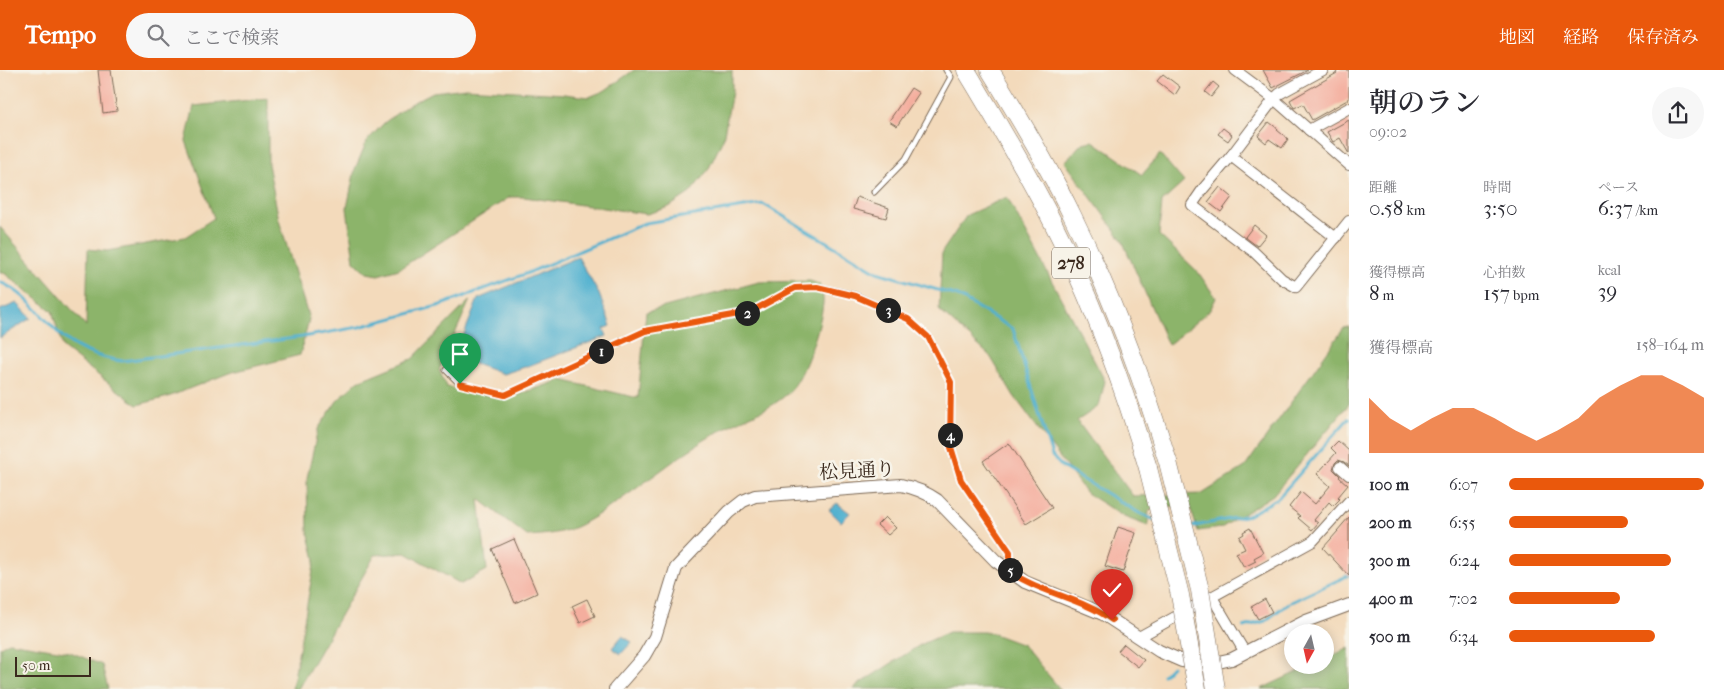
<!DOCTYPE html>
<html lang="ja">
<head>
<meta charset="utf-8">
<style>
  body { margin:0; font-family:"IM FELL French Canon","Noto Serif JP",serif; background:#f7f7f7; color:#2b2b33; height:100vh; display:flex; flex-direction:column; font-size:19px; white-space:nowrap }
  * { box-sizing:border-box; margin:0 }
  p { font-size:16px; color:#7c7c81 }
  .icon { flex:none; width:28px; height:28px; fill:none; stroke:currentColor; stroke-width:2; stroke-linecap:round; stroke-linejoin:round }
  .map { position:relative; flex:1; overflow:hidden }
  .side { display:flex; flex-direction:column; background:#fff; width:375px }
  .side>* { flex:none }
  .needle { width:32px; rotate:188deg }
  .tools { position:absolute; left:1284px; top:554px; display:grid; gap:10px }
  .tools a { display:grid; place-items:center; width:50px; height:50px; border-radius:50%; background:#fff; box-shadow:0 2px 12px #0003; font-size:25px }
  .scale { position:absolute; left:15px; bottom:12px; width:76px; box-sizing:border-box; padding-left:5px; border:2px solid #3b2a1e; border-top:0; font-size:14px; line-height:18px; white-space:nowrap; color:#3b2a1e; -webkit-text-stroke:4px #f7f3e8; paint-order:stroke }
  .pin { position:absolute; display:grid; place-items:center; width:42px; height:42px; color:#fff; margin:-51px -21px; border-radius:50% 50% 50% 0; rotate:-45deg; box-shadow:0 0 5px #0007 }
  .pin .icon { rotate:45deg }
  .km { position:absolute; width:25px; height:25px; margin:-12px; border-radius:50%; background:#222; color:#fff; font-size:14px; line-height:25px; text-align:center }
  .round { display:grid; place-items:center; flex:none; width:52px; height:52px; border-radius:26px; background:#f7f7f7 }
  .head { display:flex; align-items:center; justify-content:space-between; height:85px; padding:0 20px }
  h1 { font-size:28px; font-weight:600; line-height:38px }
  .metrics { display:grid; grid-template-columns:repeat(3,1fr); gap:8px; height:85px; padding:5px 20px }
  .metrics div { display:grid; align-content:center }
  .metrics b { font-size:21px; font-weight:600 }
  .metrics small { font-size:14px; font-weight:400 }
  .metrics p { font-size:14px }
  .chart { height:140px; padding:10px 20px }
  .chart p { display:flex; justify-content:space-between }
  .chart svg { width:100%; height:90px; margin-top:5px; fill:#ea580c; opacity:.7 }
  ul { padding:0 20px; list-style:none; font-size:16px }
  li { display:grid; grid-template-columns:80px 60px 1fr; align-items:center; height:38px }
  li i { height:12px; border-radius:6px; background:#ea580c }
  header { display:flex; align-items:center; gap:30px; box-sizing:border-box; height:70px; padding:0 25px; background:#ea580c; color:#fff }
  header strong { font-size:24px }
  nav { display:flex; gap:28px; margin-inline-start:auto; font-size:18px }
  .search { width:350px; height:45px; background:#f7f7f7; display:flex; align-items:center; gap:12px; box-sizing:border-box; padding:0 18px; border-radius:28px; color:#7c7c81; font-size:19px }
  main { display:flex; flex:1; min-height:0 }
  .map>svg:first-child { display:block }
  .forest { fill:#8cb46a; stroke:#646f44 }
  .water { fill:#50b0cf; stroke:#466d76 }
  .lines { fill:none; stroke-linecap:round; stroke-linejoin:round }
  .stream { stroke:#50b0cf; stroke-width:3 }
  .building { fill:#f4ae9e }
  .service-casing { stroke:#7b6855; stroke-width:7 }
  .minor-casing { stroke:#7b6855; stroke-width:12 }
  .tertiary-casing { stroke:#7b6855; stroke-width:14 }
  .motorway-casing { stroke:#7b6855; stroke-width:19 }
  .service { stroke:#fff; stroke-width:5 }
  .minor { stroke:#fff; stroke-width:10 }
  .tertiary { stroke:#fff; stroke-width:12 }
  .motorway { stroke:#fff; stroke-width:18 }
  .motorway-bridge-casing { stroke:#7b6855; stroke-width:19; stroke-linecap:butt }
  .motorway-bridge { stroke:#fff; stroke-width:18 }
  .route-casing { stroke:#fff; stroke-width:10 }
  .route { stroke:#ea580c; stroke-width:6 }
  .labels { text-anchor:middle; stroke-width:5; stroke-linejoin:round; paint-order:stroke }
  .shield { fill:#f7f3e8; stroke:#73665b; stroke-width:1 }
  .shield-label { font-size:18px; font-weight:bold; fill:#3b2a1e }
  .street-label { font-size:19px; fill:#3b2a1e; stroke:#f7f3e8 }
</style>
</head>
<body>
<header>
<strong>Tempo</strong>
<div class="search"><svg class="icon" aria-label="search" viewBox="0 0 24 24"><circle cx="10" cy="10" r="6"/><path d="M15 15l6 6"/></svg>ここで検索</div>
<nav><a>地図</a><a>経路</a><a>保存済み</a></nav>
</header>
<main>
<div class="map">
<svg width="1349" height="619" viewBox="0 0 1349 619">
  <rect width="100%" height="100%" fill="#f7f3e8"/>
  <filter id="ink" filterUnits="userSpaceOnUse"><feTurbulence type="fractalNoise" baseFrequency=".02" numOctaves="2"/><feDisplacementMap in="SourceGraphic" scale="10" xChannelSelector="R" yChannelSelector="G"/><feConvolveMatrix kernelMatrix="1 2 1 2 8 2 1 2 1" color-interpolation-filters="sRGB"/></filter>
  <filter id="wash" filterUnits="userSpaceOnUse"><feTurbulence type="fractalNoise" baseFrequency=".0096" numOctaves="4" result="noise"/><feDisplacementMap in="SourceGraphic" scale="20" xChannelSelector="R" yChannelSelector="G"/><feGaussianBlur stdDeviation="1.12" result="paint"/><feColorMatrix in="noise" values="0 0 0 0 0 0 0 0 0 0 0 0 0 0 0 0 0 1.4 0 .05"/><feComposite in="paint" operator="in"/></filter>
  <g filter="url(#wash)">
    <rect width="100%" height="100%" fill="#f3dabb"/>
    <g class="forest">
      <polygon points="634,0 732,1 732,22 723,69 708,100 690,123 669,137 647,144 524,127 510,127 399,199 378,205 367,203 354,191 347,138 355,99 367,71 384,53 408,35 433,22 466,18 564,24 589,27 604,21"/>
      <polygon points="268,28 268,94 279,150 309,249 300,285 229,303 168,327 137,335 63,278 52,241 4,203 0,203 0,157 86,256 88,179 107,181 185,167 214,148 186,71 194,36"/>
      <polygon points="1093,71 1142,105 1160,84 1184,112 1162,132 1159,165 1198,202 1216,228 1210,240 1168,275 1122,170 1065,92 1082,73"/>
      <polygon points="1007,127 1105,311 1099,336 1077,351 1133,426 1202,424 1245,397 1344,258 1349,257 1349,334 1273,425 1221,458 1198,461 1189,434 1149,440 1148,456 1124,447 1086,423 1014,326 990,286 939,240 942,182 967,145"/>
      <path d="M810 211 819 214C821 220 824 227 823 233 821 255 805 305 790 321 771 341 743 347 721 360 672 388 631 427 582 454 566 463 545 465 527 466L479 429 487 500 461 514 406 483 375 485 298 619H292L315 489 308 461 307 408 318 359 337 331 358 311 412 289 470 230 439 300 447 317 506 329 561 310 638 328 646 242 759 212Z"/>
      <polygon points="949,562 988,562 1023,575 1060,619 854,619 856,616 920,575"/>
      <polygon points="9,572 70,582 102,595 108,619 0,619 0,577"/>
      <polygon points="1349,578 1349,619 1261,619 1312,595 1325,595 1325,589"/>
    </g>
    <g class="water">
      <polygon points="578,187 599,224 611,256 604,259 607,266 528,296 503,304 472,293 460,274 478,229"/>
      <polygon points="17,233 31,248 0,268 0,240"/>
      <polygon points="837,433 850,443 841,452 829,440"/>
      <polygon points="622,566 632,572 621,584 612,578"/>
    </g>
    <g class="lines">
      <g class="stream">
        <path d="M0 212C28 224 42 249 64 268 81 282 100 288 122 291L302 267 359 257 438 236 528 203 645 153 763 134 877 202 958 226 1013 259 1052 386 1062 397 1139 443 1155 450"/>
        <polyline points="1190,457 1249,445 1278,428 1349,348"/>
        <polyline points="1244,557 1265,551 1287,534 1349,505"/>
        <polyline points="1163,605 1172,596"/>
      </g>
    </g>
    <g id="blocks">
      <g class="building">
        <polygon points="98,0 111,0 117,41 103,43"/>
        <polygon points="1263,0 1308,0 1273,18"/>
        <polygon points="1335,0 1349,0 1349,29 1312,50 1303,34 1294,38 1290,30 1337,3"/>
        <polygon points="1163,4 1180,17 1175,25 1157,11"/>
        <polygon points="1213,12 1219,17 1211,27 1205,22"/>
        <polygon points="911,18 919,23 897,56 889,51"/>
        <polygon points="1349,50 1349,84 1340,68 1333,72 1327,62"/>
        <polygon points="1269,52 1278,59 1277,60 1288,69 1282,78 1269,69 1266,73 1258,66"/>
        <polygon points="1223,58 1232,65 1228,71 1218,64"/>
        <polygon points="1220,117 1232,127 1221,142 1208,132"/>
        <polygon points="857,127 889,138 886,148 853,139"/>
        <polygon points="1254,155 1266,165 1257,176 1245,167"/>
        <polygon points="1338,371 1349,381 1349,396 1344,392 1338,390 1335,393 1333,399 1340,406 1339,407 1348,415 1338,427 1340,429 1333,436 1329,432 1314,450 1318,453 1312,460 1298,448 1300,446 1289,437 1301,422 1315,434 1330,416 1317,404 1336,383 1331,378"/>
        <polygon points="1009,373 1052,438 1026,454 983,391"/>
        <polygon points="885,447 896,458 888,465 877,455"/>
        <polygon points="1349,447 1349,506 1323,478 1338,461 1337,461"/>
        <polygon points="1118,457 1136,463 1123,502 1105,496"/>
        <polygon points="1250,458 1263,483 1254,488 1256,491 1244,497 1236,483 1245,479 1239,467 1244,464 1243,462"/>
        <polygon points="514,469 537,523 515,533 492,479"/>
        <polygon points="587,529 595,546 580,553 572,536"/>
        <polygon points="1265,529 1272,542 1258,549 1251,537"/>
        <polygon points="1124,574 1144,590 1138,597 1118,581"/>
      </g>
    </g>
  </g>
  <g filter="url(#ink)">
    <use href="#blocks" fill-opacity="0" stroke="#7b6855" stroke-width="1"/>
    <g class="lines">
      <defs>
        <g id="service">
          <polyline points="874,122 906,89 951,7 946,0"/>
          <polyline points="446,300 460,314 505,325 645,261 750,242 795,218 817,217 855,225 908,249 928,267 951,312 950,374 961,410 1010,482 1010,500"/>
        </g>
        <g id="minor">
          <polyline points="1235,0 1274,29 1349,95"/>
          <polyline points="1323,0 1279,24 1274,29 1231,86 1336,168"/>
          <polyline points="1309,60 1349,38"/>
          <polyline points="1231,86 1203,119 1192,135 1254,182 1282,209 1296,217 1349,151"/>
          <polyline points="1340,397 1349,405"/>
          <polyline points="1212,527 1244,581"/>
          <polyline points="1139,567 1313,471 1349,431"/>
        </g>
        <path id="tertiary" d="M615 619 644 586 655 567 676 498 729 442 743 431 755 426 901 415C915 418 926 422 937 430L996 491 1025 512 1103 544 1159 581 1182 591 1209 594 1232 589 1306 551 1349 535"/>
        <g id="motorway">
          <path d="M966 0C996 50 1026 99 1052 151 1092 230 1123 314 1148 398"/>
          <path d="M990 0C1019 47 1048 95 1072 145 1111 224 1142 307 1168 392"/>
        </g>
      </defs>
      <use href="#service" class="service-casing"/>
      <use href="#minor" class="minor-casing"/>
      <use href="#tertiary" class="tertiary-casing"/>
      <use href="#motorway" class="motorway-casing"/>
      <use href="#service" class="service"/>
      <use href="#minor" class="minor"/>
      <use href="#tertiary" class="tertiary"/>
      <use href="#motorway" class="motorway"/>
      <defs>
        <g id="motorway-bridge">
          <polyline points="1168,392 1200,520 1216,619"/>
          <polyline points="1148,398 1180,525 1197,619"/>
        </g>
      </defs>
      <use href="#motorway-bridge" class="motorway-bridge-casing"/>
      <use href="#motorway-bridge" class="motorway-bridge"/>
    </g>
  </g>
  <g class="lines" filter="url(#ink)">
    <defs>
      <path id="route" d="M460 314 505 325 645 261 750 242 795 218 817 217 855 226 908 249 928 267 951 312 950 374 961 410 1010 482V502C1041 523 1081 528 1112 550"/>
    </defs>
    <use href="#route" class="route-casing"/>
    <use href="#route" class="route"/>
  </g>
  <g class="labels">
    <rect class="shield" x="1052" y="177.5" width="38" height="31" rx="4"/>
    <g class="shield-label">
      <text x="1071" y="199">278</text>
    </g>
    <g class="street-label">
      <text transform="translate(857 400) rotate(-3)" y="7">松見通り</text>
    </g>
  </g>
</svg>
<div class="tools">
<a><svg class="needle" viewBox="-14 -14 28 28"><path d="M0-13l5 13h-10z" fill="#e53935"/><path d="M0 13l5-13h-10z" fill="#7c7c81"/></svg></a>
</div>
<div class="scale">50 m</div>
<div class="pin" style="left:460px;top:314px;background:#1e9e55"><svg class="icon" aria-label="arrive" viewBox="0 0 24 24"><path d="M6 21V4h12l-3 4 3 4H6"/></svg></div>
<div class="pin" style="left:1112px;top:550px;background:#d93025"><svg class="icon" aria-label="check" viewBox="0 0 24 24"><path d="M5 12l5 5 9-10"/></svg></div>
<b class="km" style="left:601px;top:281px">1</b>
<b class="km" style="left:747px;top:243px">2</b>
<b class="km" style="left:888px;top:240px">3</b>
<b class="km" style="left:950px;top:365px">4</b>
<b class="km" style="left:1010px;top:500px">5</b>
</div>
<section class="side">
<div class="head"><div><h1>朝のラン</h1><p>09:02</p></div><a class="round"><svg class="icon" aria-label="share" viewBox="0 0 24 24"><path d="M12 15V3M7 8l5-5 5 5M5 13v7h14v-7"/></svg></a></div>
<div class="metrics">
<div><p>距離</p><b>0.58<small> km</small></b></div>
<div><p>時間</p><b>3:50</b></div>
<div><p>ペース</p><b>6:37<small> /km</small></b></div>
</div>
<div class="metrics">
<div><p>獲得標高</p><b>8<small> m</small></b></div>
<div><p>心拍数</p><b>157<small> bpm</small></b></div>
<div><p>kcal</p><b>39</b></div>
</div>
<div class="chart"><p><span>獲得標高</span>158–164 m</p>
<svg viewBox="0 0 160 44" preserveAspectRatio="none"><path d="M0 44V17L10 27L20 33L30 27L40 22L50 22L60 27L70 33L80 38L90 33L100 27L110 17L120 11L130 6L140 6L150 11L160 17V44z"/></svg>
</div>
<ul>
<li><b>100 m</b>6:07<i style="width:100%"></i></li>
<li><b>200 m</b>6:55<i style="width:61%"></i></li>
<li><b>300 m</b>6:24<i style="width:83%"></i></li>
<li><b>400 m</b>7:02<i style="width:57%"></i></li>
<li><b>500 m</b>6:34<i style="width:75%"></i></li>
</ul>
</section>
</main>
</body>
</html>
